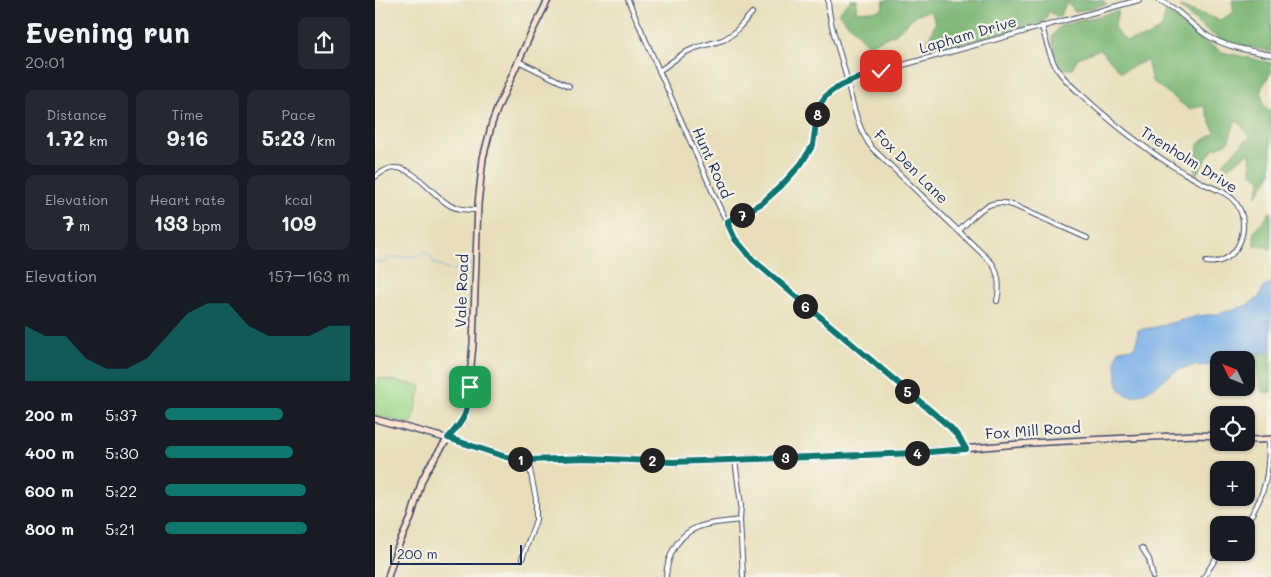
<!DOCTYPE html>
<html lang="en">
<head>
<meta charset="utf-8">
<style>
  body { margin:0; font-family:Mali,sans-serif; background:#242831; color:#f1f3f6; height:100vh; display:flex; flex-direction:column; font-size:19px; white-space:nowrap }
  * { box-sizing:border-box; margin:0 }
  p { font-size:16px; color:#9ea1a6 }
  .icon { flex:none; width:28px; height:28px; fill:none; stroke:currentColor; stroke-width:2; stroke-linecap:round; stroke-linejoin:round }
  .map { position:relative; flex:1; overflow:hidden }
  .panel { display:flex; flex-direction:column; background:#171b24; width:375px }
  .panel>* { flex:none }
  .needle { width:32px; rotate:313deg }
  .tools { position:absolute; left:835px; top:351px; display:grid; gap:10px }
  .tools a { display:grid; place-items:center; width:45px; height:45px; border-radius:10px; background:#171b24; box-shadow:0 1px 4px #0004; font-size:25px }
  .scale { position:absolute; left:15px; bottom:12px; width:132px; box-sizing:border-box; padding-left:5px; border:2px solid #1b2f5e; border-top:0; font-size:14px; line-height:18px; white-space:nowrap; color:#1b2f5e; -webkit-text-stroke:4px #f7f3e8; paint-order:stroke }
  .pin { position:absolute; display:grid; place-items:center; width:42px; height:42px; color:#fff; margin:-21px; border-radius:10px; box-shadow:0 2px 8px #0006 }
  .km { position:absolute; width:25px; height:25px; margin:-12px; border-radius:50%; background:#222; color:#fff; font-size:14px; line-height:25px; text-align:center }
  .round { display:grid; place-items:center; flex:none; width:52px; height:52px; border-radius:10px; background:#242831 }
  .summary { display:flex; align-items:center; justify-content:space-between; height:85px; padding:0 25px }
  h1 { font-size:28px; font-weight:700; line-height:38px }
  .figures { display:grid; grid-template-columns:repeat(3,1fr); gap:8px; height:85px; padding:5px 25px }
  .figures div { display:grid; align-content:center; border-radius:10px; background:#242831; text-align:center }
  .figures b { font-size:21px; font-weight:700 }
  .figures small { font-size:14px; font-weight:400 }
  .figures p { font-size:14px }
  .chart { height:140px; padding:10px 25px }
  .chart p { display:flex; justify-content:space-between }
  .chart svg { width:100%; height:90px; margin-top:5px; fill:#0f766e; opacity:.7 }
  ul { padding:0 25px; list-style:none; font-size:16px }
  li { display:grid; grid-template-columns:80px 60px 1fr; align-items:center; height:38px }
  li i { height:12px; border-radius:6px; background:#0f766e }
  main { display:flex; flex:1; min-height:0 }
  .map>svg:first-child { display:block }
  .green { fill:#9dd88b; stroke:#5c8474 }
  .forest { fill:#7eb877; stroke:#4c746a }
  .water { fill:#78afe7; stroke:#4a6fa2 }
  .lines { fill:none; stroke-linecap:round; stroke-linejoin:round }
  .stream { stroke:#78afe7; stroke-width:1 }
  .street-casing { stroke:#3a496c; stroke-width:6 }
  .secondary-casing { stroke:#3a496c; stroke-width:8 }
  .street { stroke:#fff; stroke-width:4 }
  .secondary { stroke:#fde4d1; stroke-width:5 }
  .route-casing { stroke:#fff; stroke-width:10 }
  .route { stroke:#0f766e; stroke-width:6 }
  .labels { text-anchor:middle; stroke-width:4.5; stroke-linejoin:round; paint-order:stroke }
  .street-label { font-size:15px; fill:#1b2f5e; stroke:#f7f3e8 }
</style>
</head>
<body>
<main>
<section class="panel">
<div class="summary"><div><h1>Evening run</h1><p>20:01</p></div><a class="round"><svg class="icon" aria-label="share" viewBox="0 0 24 24"><path d="M12 15V3M7 8l5-5 5 5M5 13v7h14v-7"/></svg></a></div>
<div class="figures">
<div><p>Distance</p><b>1.72<small> km</small></b></div>
<div><p>Time</p><b>9:16</b></div>
<div><p>Pace</p><b>5:23<small> /km</small></b></div>
</div>
<div class="figures">
<div><p>Elevation</p><b>7<small> m</small></b></div>
<div><p>Heart rate</p><b>133<small> bpm</small></b></div>
<div><p>kcal</p><b>109</b></div>
</div>
<div class="chart"><p><span>Elevation</span>157–163 m</p>
<svg viewBox="0 0 160 44" preserveAspectRatio="none"><path d="M0 44V17L10 22L20 22L30 33L40 38L50 38L60 33L70 22L80 11L90 6L100 6L110 17L120 22L130 22L140 22L150 17L160 17V44z"/></svg>
</div>
<ul>
<li><b>200 m</b>5:37<i style="width:64%"></i></li>
<li><b>400 m</b>5:30<i style="width:69%"></i></li>
<li><b>600 m</b>5:22<i style="width:76%"></i></li>
<li><b>800 m</b>5:21<i style="width:77%"></i></li>
</ul>
</section>
<div class="map">
<svg width="896" height="577" viewBox="0 0 896 577">
  <rect width="100%" height="100%" fill="#f7f3e8"/>
  <filter id="ink" filterUnits="userSpaceOnUse"><feTurbulence type="fractalNoise" baseFrequency=".02" numOctaves="2"/><feDisplacementMap in="SourceGraphic" scale="10" xChannelSelector="R" yChannelSelector="G"/><feConvolveMatrix kernelMatrix="1 2 1 2 8 2 1 2 1" color-interpolation-filters="sRGB"/></filter>
  <filter id="wash" filterUnits="userSpaceOnUse"><feTurbulence type="fractalNoise" baseFrequency=".0096" numOctaves="4" result="noise"/><feDisplacementMap in="SourceGraphic" scale="20" xChannelSelector="R" yChannelSelector="G"/><feGaussianBlur stdDeviation="1.12" result="paint"/><feColorMatrix in="noise" values="0 0 0 0 0 0 0 0 0 0 0 0 0 0 0 0 0 1.4 0 .05"/><feComposite in="paint" operator="in"/></filter>
  <g filter="url(#wash)">
    <rect width="100%" height="100%" fill="#e8dfba"/>
    <polygon class="green" points="3,378 46,386 37,424 0,415 0,385"/>
    <g class="forest">
      <polygon points="476,0 482,0 481,12 507,10 509,0 727,0 732,4 700,12 692,2 684,18 674,11 669,22 613,37 548,53 561,22 555,11 542,14 520,34 493,45 463,13"/>
      <path d="M857 0H896V52C882 47 867 47 853 42 834 35 819 20 805 7L845 20 859 12Z"/>
      <polygon points="791,10 823,38 847,52 896,63 896,72 886,89 888,105 896,112 896,174 881,196 886,179 876,173 875,152 852,168 848,163 875,136 861,119 853,143 838,149 820,176 823,144 840,133 829,106 814,109 777,81 772,60 746,72 725,49 703,58 697,69 687,70 680,54 677,37 685,26 743,11 739,29 751,41 773,37 787,27"/>
      <polygon points="896,211 896,250 892,247 879,246 879,232"/>
      <polygon points="896,351 896,392 887,393 879,354"/>
    </g>
    <path class="water" d="M896 283V351L879 354 861 360H844V365C831 366 818 364 806 369 791 374 768 402 752 395 745 392 743 387 742 380 742 368 739 361 744 350L759 348 762 341 763 330 781 327 823 316 843 314 870 306 884 298 889 287Z"/>
    <g class="lines">
      <path class="stream" d="M0 262H9L15 258 44 256 49 252 56 257 59 264C65 264 65 266 71 269 80 272 87 266 96 264"/>
    </g>
  </g>
  <g filter="url(#ink)">
    <g class="lines">
      <defs>
        <g id="street">
          <polyline points="253,0 343,204 360,239 370,252 390,271 576,428 585,439 591,449"/>
          <path d="M453 0C454 23 463 46 469 68 476 94 480 126 497 148L617 263C624 274 625 288 622 301"/>
          <path d="M783 0C803 7 816 26 833 36 853 48 874 50 896 55"/>
          <path d="M667 26C671 41 674 56 682 69 690 81 701 90 711 99 741 126 774 152 809 173 815 176 822 180 829 184 840 189 853 192 861 203 878 226 863 267 831 262"/>
          <polyline points="143,61 194,86"/>
          <polyline points="284,71 309,53 320,48 348,40 359,33 377,13"/>
          <path d="M0 177C4 174 9 170 14 169 37 162 57 196 76 206 84 210 94 210 103 210"/>
          <polyline points="352,222 370,214 387,203 406,186 426,164 439,145 442,117 445,104 451,96 461,88 506,71 764,0"/>
          <path d="M584 231C601 214 613 195 640 206L712 238"/>
          <polyline points="360,460 366,505 365,520 368,577"/>
          <path d="M870 525C891 495 894 474 894 439"/>
          <polyline points="767,548 774,559 778,577"/>
          <polyline points="147,559 161,520 161,499 153,460"/>
          <path d="M291 577C292 554 305 530 330 525 341 522 353 522 365 520"/>
          <polyline points="829,577 845,552"/>
        </g>
        <g id="secondary">
          <polyline points="0,419 85,442 131,457 153,460 212,458 298,462 360,460 542,453 655,443 711,440 821,435 844,436"/>
          <polyline points="871,439 882,440 896,439"/>
          <polyline points="13,577 21,551 36,518 47,480 55,465 69,444 87,421 92,409 98,344 103,204 108,158 117,123 123,107 153,40 173,0"/>
        </g>
      </defs>
      <use href="#street" class="street-casing"/>
      <use href="#secondary" class="secondary-casing"/>
      <use href="#street" class="street"/>
      <use href="#secondary" class="secondary"/>
    </g>
  </g>
  <g class="lines" filter="url(#ink)">
    <defs>
      <path id="route" d="M95 387C92 414 91 418 73 438L131 457 153 460 212 458 298 462 542 453 591 449 585 439 576 428 378 260 360 239 352 222 387 203 406 186 426 164 438 145 443 109C452 84 483 79 506 71"/>
    </defs>
    <use href="#route" class="route-casing"/>
    <use href="#route" class="route"/>
  </g>
  <g class="labels">
    <g class="street-label">
      <text transform="translate(593 35) rotate(-16)" y="5">Lapham Drive</text>
      <text transform="translate(814 160) rotate(32)" y="5">Trenholm Drive</text>
      <text transform="translate(337 163) rotate(66)" y="5">Hunt Road</text>
      <text transform="translate(536 167) rotate(45)" y="5">Fox Den Lane</text>
      <text transform="translate(87 291) rotate(-88)" y="5">Vale Road</text>
      <text transform="translate(658 431) rotate(-4)" y="5">Fox Mill Road</text>
    </g>
  </g>
</svg>
<div class="tools">
<a><svg class="needle" viewBox="-14 -14 28 28"><path d="M0-13l5 13h-10z" fill="#e53935"/><path d="M0 13l5-13h-10z" fill="#9ea1a6"/></svg></a>
<a><svg class="icon" aria-label="locate" viewBox="0 0 24 24"><circle cx="12" cy="12" r="6"/><path d="M12 2v4M12 18v4M2 12h4M18 12h4"/></svg></a>
<a>+</a>
<a>−</a>
</div>
<div class="scale">200 m</div>
<div class="pin" style="left:95px;top:387px;background:#1e9e55"><svg class="icon" aria-label="arrive" viewBox="0 0 24 24"><path d="M6 21V4h12l-3 4 3 4H6"/></svg></div>
<div class="pin" style="left:506px;top:71px;background:#d93025"><svg class="icon" aria-label="check" viewBox="0 0 24 24"><path d="M5 12l5 5 9-10"/></svg></div>
<b class="km" style="left:145px;top:459px">1</b>
<b class="km" style="left:277px;top:460px">2</b>
<b class="km" style="left:410px;top:457px">3</b>
<b class="km" style="left:542px;top:453px">4</b>
<b class="km" style="left:532px;top:391px">5</b>
<b class="km" style="left:430px;top:306px">6</b>
<b class="km" style="left:367px;top:215px">7</b>
<b class="km" style="left:442px;top:114px">8</b>
</div>
</main>
</body>
</html>
